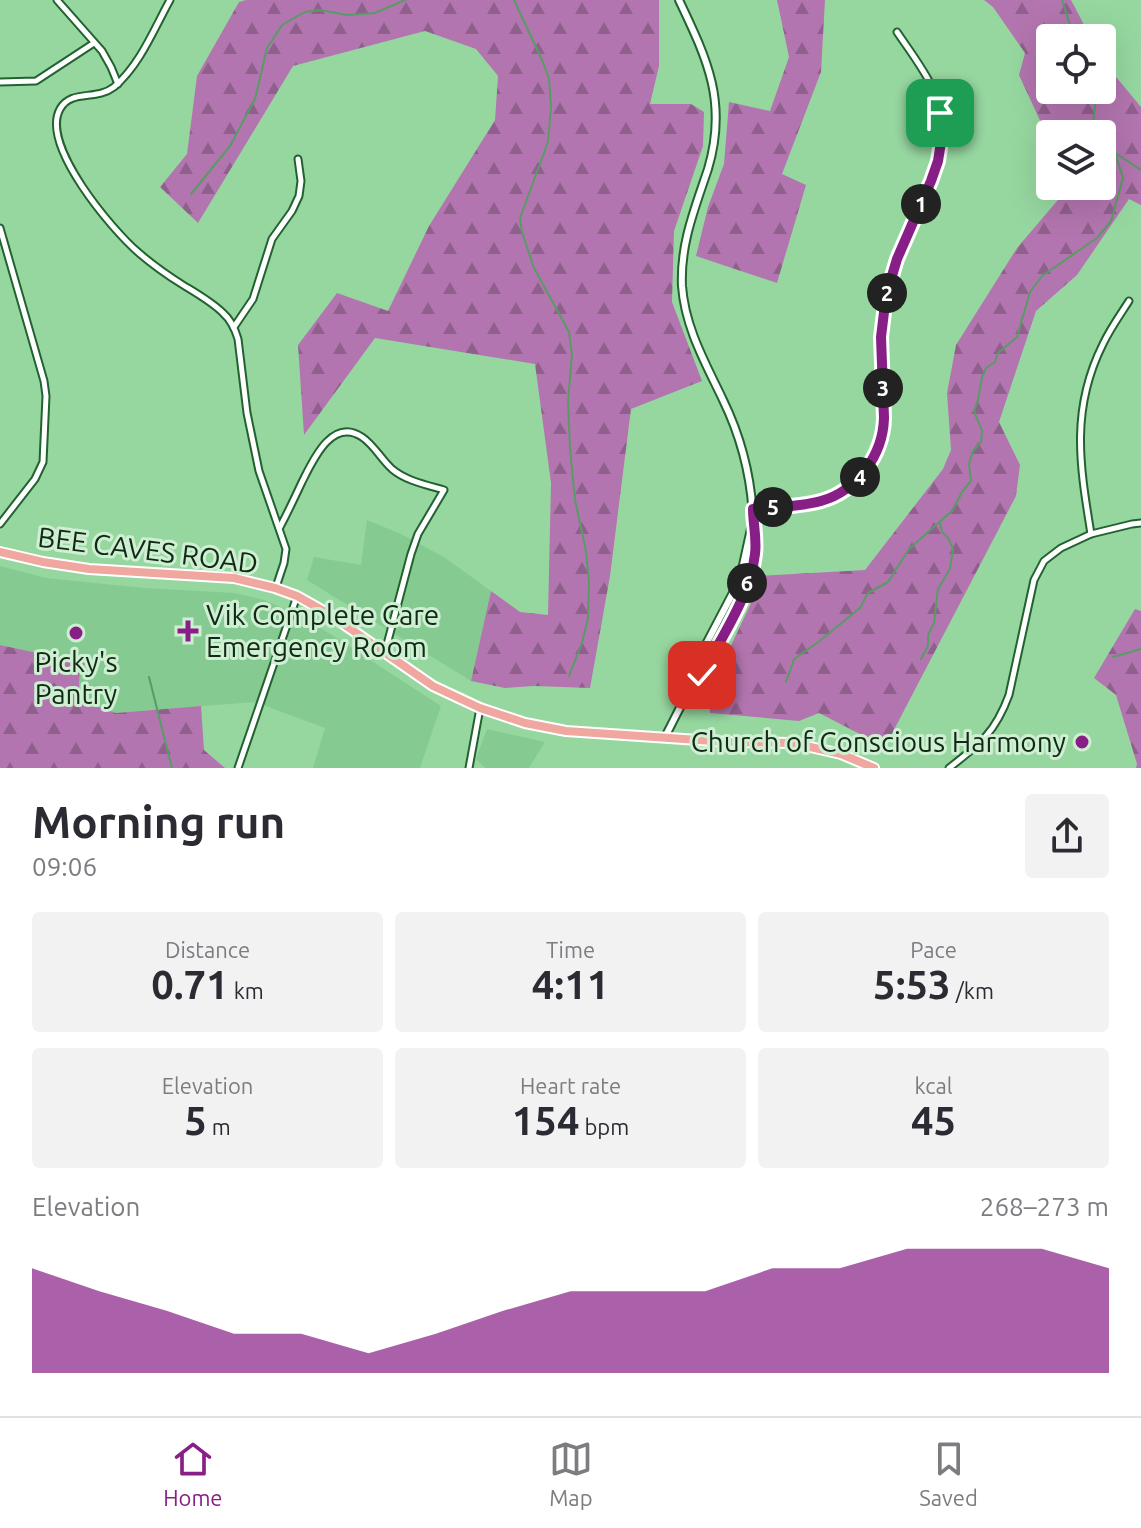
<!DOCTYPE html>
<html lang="en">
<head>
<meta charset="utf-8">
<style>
  body { margin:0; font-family:Ubuntu,sans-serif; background:#f2f2f3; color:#2b2b33; height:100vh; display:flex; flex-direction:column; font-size:30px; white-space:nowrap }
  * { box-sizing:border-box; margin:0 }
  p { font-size:26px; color:#7c7c81 }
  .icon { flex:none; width:44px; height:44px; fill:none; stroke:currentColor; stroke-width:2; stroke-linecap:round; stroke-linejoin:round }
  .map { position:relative; height:768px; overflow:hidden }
  .drawer { display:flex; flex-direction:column; background:#fff; flex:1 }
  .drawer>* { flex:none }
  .fabs { position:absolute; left:1036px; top:24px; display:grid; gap:16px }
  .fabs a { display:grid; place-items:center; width:80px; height:80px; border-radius:8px; background:#fff; box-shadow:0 8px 32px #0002; font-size:40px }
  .pin { position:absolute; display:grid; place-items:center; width:68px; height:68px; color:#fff; margin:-34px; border-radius:16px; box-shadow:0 4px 12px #0006 }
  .km { position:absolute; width:40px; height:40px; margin:-20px; border-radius:50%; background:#222; color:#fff; font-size:22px; line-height:40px; text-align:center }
  .round { display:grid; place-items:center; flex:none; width:84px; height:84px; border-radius:8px; background:#f2f2f3 }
  .summary { display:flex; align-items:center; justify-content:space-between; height:136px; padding:0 32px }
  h1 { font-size:44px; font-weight:600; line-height:60px }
  .metrics { display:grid; grid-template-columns:repeat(3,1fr); gap:12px; height:136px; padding:8px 32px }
  .metrics div { display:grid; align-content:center; border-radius:8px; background:#f2f2f3; text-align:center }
  .metrics b { font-size:40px; font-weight:600 }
  .metrics small { font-size:22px; font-weight:400 }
  .metrics p { font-size:22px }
  .chart { height:224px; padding:16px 32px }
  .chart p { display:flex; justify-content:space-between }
  .chart svg { width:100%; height:144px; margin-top:8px; fill:#871f86; opacity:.7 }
  .tabs { display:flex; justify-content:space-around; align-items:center; height:112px; border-top:2px solid #e1e1e2; background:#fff; font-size:22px; color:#7c7c81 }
  .tabs a { display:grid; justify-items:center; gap:4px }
  .tabs .selected { color:#871f86 }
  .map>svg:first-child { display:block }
  .built { fill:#85cb91 }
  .forest { fill:url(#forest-firs) }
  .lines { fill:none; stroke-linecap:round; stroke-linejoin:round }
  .stream { stroke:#579c64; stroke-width:2 }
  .minor-casing { stroke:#226231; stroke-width:9 }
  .tertiary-casing { stroke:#226231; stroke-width:10 }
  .primary-casing { stroke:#fff; stroke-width:12 }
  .minor { stroke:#fff; stroke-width:5 }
  .tertiary { stroke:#fff; stroke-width:6 }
  .primary { stroke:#efa79f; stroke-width:8 }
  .route-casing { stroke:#fff; stroke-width:16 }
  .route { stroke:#871f86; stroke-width:10 }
  .poi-dot { fill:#871f86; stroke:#cfefd3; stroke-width:3 }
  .labels { text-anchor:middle; stroke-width:6; stroke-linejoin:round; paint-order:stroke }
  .street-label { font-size:28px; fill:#102a15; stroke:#cfefd3 }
  .poi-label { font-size:28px; fill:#102a15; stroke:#cfefd3; text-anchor:start }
</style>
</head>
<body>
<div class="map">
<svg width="1141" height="768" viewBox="0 0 1141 768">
  <defs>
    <pattern id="forest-firs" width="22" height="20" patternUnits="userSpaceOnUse" patternTransform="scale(2)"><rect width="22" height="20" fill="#b375af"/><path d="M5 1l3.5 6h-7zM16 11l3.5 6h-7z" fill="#90608d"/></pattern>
  </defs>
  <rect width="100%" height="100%" fill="#96d7a0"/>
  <g class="built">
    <polygon points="367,520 401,534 444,557 491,591 471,681 307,580 314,557 361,565"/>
    <polygon points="0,566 46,578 144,588 235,593 264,600 304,617 441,706 420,768 313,768 325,728 255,702 116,713 78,701 80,670 85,662 0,645"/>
    <polygon points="487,729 545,742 529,768 485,768 476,759"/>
  </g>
  <g class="forest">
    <polygon points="246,0 659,0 659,66 650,104 691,104 704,112 703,146 674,231 672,302 702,381 631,409 610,576 590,688 534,686 505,688 471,681 491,591 520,612 548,615 551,483 535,364 375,338 304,435 298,345 337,293 388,311 429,226 495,120 498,76 476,49 425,31 293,66 198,223 160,187 187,154 197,76 239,2"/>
    <polygon points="777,0 825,0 821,72 782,174 806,185 777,283 696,256 708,207 724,164 729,102 770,111 789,57"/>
    <polygon points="984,0 1071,0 1091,38 1050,38 1050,90 1102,90 1102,60 1141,107 1141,205 1129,199 1077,275 1036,311 999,422 1020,465 1016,496 885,747 819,713 799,721 710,713 709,692 752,601 758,576 865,570 943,469 951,450 947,393 956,345 1017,248 1063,194 1062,186 1102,186 1102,134 1050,134 1050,142 1019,75 1025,53 993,7"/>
    <polygon points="1135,609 1141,611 1141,768 1136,768 1137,764 1116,695 1094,678"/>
    <polygon points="0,645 86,663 80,670 78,700 116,713 201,706 204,750 225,768 0,768"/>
  </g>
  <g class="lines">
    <g class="stream">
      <polyline points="514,0 542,60 549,78 551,107 548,142 520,218 522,232 534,268 569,332 572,355 568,402 570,448 575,500 586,551 589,583 588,618 582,643 569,676"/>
      <polyline points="1062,0 1074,38"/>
      <polyline points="1097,90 1093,123 1101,134"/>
      <polyline points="1102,135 1115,153 1141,170"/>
      <polyline points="191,194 230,146 255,99 267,48 282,25 305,12 320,10 347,15 375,13 405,0"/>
      <polyline points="1113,657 1141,649"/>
      <polyline points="921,659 928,646 928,635 934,623 938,589 950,569 953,549 948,538 942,532 940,523"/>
      <polyline points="149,677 172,768"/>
      <polyline points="786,682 794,659 817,643 860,608 868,593 888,582 909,549 953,510 962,492 971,481 969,464 973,451 981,442 982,431 974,411 978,400 982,377 986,368 995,362 998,353 1017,337 1030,292 1042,276 1097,238 1111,221 1123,178 1115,153"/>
    </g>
    <defs>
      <g id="minor">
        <polyline points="57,0 102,51 111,67 118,84"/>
        <path d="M170 0C154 29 140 65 114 87 96 101 71 89 60 109 40 145 112 230 139 253 153 265 167 275 183 285 196 293 212 302 223 313 231 320 235 329 238 339L247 413 259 471 286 549 284 563 276 587"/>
        <polyline points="0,82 36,81 94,43"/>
        <polyline points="0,228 44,381 46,396 43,462 35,479 0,524"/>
        <polyline points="234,327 253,299 272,239 292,211 299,196 301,181 298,159"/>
        <path d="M753 509C819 503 862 503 884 429 886 384 876 339 887 294 902 226 962 160 933 89 924 69 909 50 897 32"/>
        <path d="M280 527C288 512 295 497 302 482 313 460 332 417 362 437 374 445 381 459 392 469 406 481 427 485 444 490L418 534 411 554 385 652"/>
        <path d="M1091 534C1080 466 1070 410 1103 344 1110 329 1120 315 1129 301"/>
        <polyline points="238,768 297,596"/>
        <polyline points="469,768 480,708"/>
        <path d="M949 768C980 744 995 733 1009 695L1034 580 1044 561 1061 548 1091 534 1132 524 1141 523"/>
      </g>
      <g id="tertiary">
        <polyline points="692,684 693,669 736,587 743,565 752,524"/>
        <path d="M665 737 692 684 702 675C720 640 744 604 753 565 757 548 754 534 753 517 751 476 741 437 723 400 706 364 685 328 682 286 680 244 695 208 708 169 728 102 707 59 679 0"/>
      </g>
      <polyline id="primary" points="0,552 43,562 89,569 234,578 275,588 297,596 329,614 433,686 480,708 525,723 566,731 728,742 793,743 841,754 874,768"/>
    </defs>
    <use href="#minor" class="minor-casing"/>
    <use href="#tertiary" class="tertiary-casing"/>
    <use href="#primary" class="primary-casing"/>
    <use href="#minor" class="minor"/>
    <use href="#tertiary" class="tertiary"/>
    <use href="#primary" class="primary"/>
  </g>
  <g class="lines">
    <defs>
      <path id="route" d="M702 675C721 637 750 597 755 554 757 538 753 524 753 509 775 507 799 507 821 501 857 491 883 455 884 418L881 337 886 296 897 259 931 181 938 161 941 142 940 113"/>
    </defs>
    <use href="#route" class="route-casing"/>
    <use href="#route" class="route"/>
  </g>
  <g class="poi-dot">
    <path d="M184 619h8v8h8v8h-8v8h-8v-8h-8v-8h8z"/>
    <circle cx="76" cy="633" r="8"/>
    <circle cx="1082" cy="742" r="8"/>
  </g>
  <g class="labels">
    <g class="street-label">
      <text transform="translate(148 550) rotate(7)" y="10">BEE CAVES ROAD</text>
    </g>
    <g class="poi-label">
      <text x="206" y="625">Vik Complete Care<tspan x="206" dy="32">Emergency Room</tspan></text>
      <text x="76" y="672" text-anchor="middle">Picky's<tspan x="76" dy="32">Pantry</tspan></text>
      <text x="1066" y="752" text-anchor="end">Church of Conscious Harmony</text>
    </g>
  </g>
</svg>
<div class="fabs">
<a><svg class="icon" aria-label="locate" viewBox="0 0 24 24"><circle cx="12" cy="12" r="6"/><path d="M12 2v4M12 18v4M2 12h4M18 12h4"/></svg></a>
<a><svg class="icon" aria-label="layers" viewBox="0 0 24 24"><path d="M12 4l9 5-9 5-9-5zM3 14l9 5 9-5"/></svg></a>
</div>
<div class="pin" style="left:940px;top:113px;background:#1e9e55"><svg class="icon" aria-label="arrive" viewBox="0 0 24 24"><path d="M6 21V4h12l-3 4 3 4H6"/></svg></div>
<div class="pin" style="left:702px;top:675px;background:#d93025"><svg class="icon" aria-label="check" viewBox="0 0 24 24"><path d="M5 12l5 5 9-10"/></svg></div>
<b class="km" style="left:921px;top:204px">1</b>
<b class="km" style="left:887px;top:293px">2</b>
<b class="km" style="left:883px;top:388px">3</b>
<b class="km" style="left:860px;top:477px">4</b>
<b class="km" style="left:773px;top:507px">5</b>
<b class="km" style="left:747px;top:583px">6</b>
</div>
<section class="drawer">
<div class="summary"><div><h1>Morning run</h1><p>09:06</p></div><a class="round"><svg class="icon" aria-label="share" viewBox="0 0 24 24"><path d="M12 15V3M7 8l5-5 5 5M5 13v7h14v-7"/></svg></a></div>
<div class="metrics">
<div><p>Distance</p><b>0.71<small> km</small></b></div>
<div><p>Time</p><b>4:11</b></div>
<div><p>Pace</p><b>5:53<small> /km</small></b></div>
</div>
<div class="metrics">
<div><p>Elevation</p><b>5<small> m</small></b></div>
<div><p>Heart rate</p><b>154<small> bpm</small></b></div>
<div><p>kcal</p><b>45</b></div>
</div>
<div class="chart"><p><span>Elevation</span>268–273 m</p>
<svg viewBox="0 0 160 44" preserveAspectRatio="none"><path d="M0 44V12L10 19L20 25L30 32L40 32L50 38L60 32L70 25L80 19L90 19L100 19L110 12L120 12L130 6L140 6L150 6L160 12V44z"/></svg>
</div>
</section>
<nav class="tabs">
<a class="selected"><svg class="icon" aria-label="home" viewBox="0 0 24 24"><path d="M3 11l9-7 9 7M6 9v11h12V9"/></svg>Home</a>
<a><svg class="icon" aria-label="map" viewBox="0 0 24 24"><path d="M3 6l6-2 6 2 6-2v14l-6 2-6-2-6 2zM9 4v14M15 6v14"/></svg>Map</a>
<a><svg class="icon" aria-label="saved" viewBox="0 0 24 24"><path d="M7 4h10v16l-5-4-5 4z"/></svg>Saved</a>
</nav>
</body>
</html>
